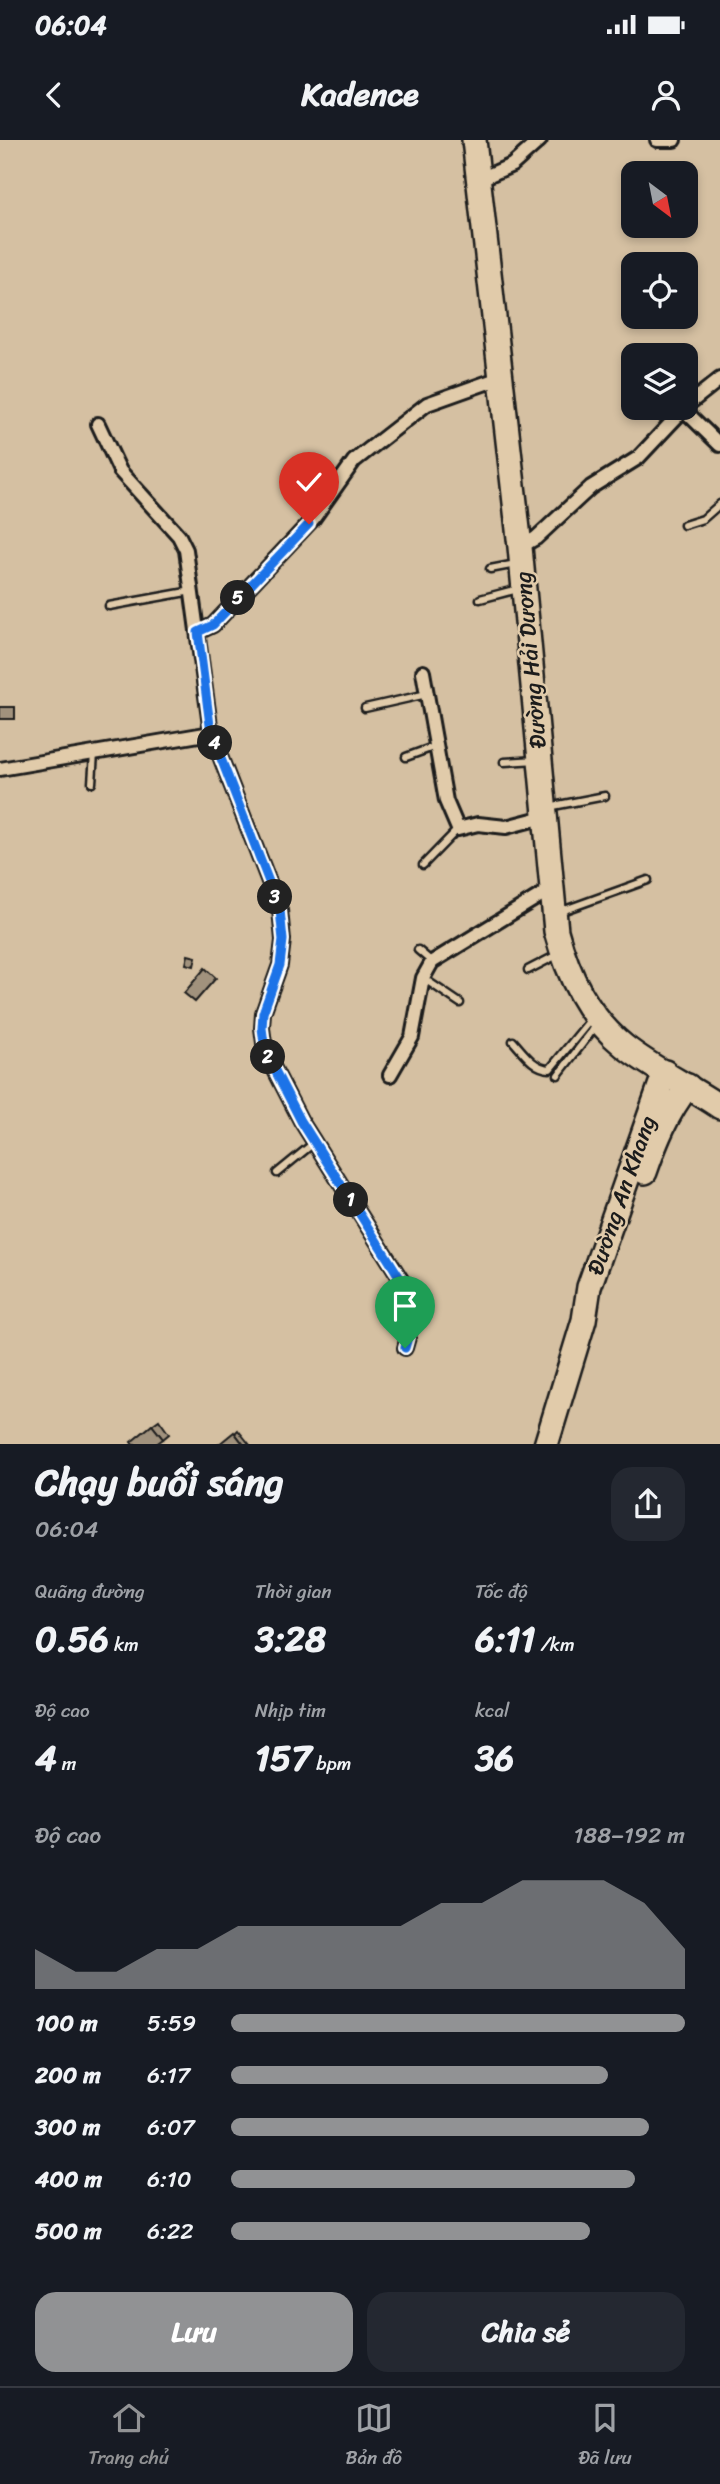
<!DOCTYPE html>
<html lang="vi">
<head>
<meta charset="utf-8">
<style>
  body { margin:0; font-family:Sriracha,sans-serif; background:#242831; color:#f1f3f6; height:100vh; display:flex; flex-direction:column; font-size:26px; white-space:nowrap }
  * { box-sizing:border-box; margin:0 }
  p { font-size:23px; color:#9ea1a6 }
  .icon { flex:none; width:38px; height:38px; fill:none; stroke:currentColor; stroke-width:2; stroke-linecap:round; stroke-linejoin:round }
  .map { position:relative; height:1304px; overflow:hidden }
  .sheet { display:flex; flex-direction:column; background:#171b24; flex:1 }
  .sheet>* { flex:none }
  .needle { width:46px; rotate:148deg }
  .tools { position:absolute; left:621px; top:21px; display:grid; gap:14px }
  .tools a { display:grid; place-items:center; width:77px; height:77px; border-radius:14px; background:#171b24; box-shadow:0 4px 10px #0003; font-size:35px }
  .pin { position:absolute; display:grid; place-items:center; width:60px; height:60px; color:#fff; margin:-72px -30px; border-radius:50% 50% 50% 0; rotate:-45deg; box-shadow:0 0 7px #0007 }
  .pin .icon { rotate:45deg }
  .km { position:absolute; width:35px; height:35px; margin:-18px; border-radius:50%; background:#222; color:#fff; font-size:19px; line-height:35px; text-align:center }
  .round { display:grid; place-items:center; flex:none; width:74px; height:74px; border-radius:21px; background:#242831 }
  .headline { display:flex; align-items:center; justify-content:space-between; height:119px; padding:0 35px }
  h1 { font-size:38px; font-weight:800; line-height:52px }
  .metrics { display:grid; grid-template-columns:repeat(3,1fr); gap:10px; height:119px; padding:7px 35px }
  .metrics div { display:grid; align-content:center }
  .metrics b { font-size:35px; font-weight:800 }
  .metrics small { font-size:19px; font-weight:400 }
  .metrics p { font-size:19px }
  .chart { height:196px; padding:14px 35px }
  .chart p { display:flex; justify-content:space-between }
  .chart svg { width:100%; height:126px; margin-top:7px; fill:#919294; opacity:.7 }
  .action { display:flex; gap:14px; margin-top:auto; padding:14px 35px }
  .action a { flex:1; height:80px; border-radius:21px; background:#919294; color:#fff; font-size:28px; font-weight:800; line-height:80px; text-align:center }
  .action a+a { background:#242831; color:#f1f3f6 }
  ul { padding:0 35px; list-style:none; font-size:23px }
  li { display:grid; grid-template-columns:112px 84px 1fr; align-items:center; height:52px }
  li i { height:18px; border-radius:9px; background:#919294 }
  .status { display:flex; justify-content:space-between; align-items:center; height:49px; padding:0 35px; background:#171b24; direction:ltr }
  .status svg { height:19px; fill:currentColor }
  header { display:flex; justify-content:space-between; align-items:center; height:91px; padding:0 35px; background:#171b24; font-size:32px; font-weight:800 }
  .dock { display:flex; justify-content:space-around; align-items:center; height:98px; border-top:2px solid #363941; background:#171b24; font-size:19px; color:#9ea1a6 }
  .dock a { display:grid; justify-items:center; gap:4px }
  .dock .selected { color:#919294 }
  .map>svg:first-child { display:block }
  .building { fill:#a1927d; stroke:#1c1c1c; stroke-width:2 }
  .lines { fill:none; stroke-linecap:round; stroke-linejoin:round }
  .lane-casing { stroke:#1c1c1c; stroke-width:11 }
  .street-casing { stroke:#1c1c1c; stroke-width:18 }
  .highway-casing { stroke:#1c1c1c; stroke-width:28 }
  .lane { stroke:#e1cbaa; stroke-width:6 }
  .street { stroke:#e1cbaa; stroke-width:12 }
  .highway { stroke:#e1cbaa; stroke-width:23 }
  .route-casing { stroke:#fff; stroke-width:14 }
  .route { stroke:#1a73e8; stroke-width:9 }
  .labels { text-anchor:middle; stroke-width:5; stroke-linejoin:round; paint-order:stroke }
  .street-label { font-size:23px; fill:#1c1c1c; stroke:#e1cbaa }
</style>
</head>
<body>
<div class="status"><b>06:04</b><svg viewBox="0 0 49 12"><path d="M0 12V9h3v3zM5 12V6h3v6zM10 12V3h3v9zM15 12V0h3v12zM26 1h20v11H26zM47 4h2v5h-2z"/></svg></div>
<header><svg class="icon" aria-label="back" viewBox="0 0 24 24"><path d="M15 5l-7 7 7 7"/></svg>Kadence<svg class="icon" aria-label="person" viewBox="0 0 24 24"><circle cx="12" cy="8" r="4"/><path d="M4 21q1-7 8-7t8 7"/></svg></header>
<div class="map">
<svg width="720" height="1305" viewBox="0 0 720 1305">
  <rect width="100%" height="100%" fill="#d5c0a2"/>
  <filter id="ink" filterUnits="userSpaceOnUse"><feTurbulence type="fractalNoise" baseFrequency=".0143" numOctaves="2"/><feDisplacementMap in="SourceGraphic" scale="14" xChannelSelector="R" yChannelSelector="G"/><feConvolveMatrix kernelMatrix="1 2 1 2 8 2 1 2 1" color-interpolation-filters="sRGB"/></filter>
  <g filter="url(#ink)">
    <g class="building">
      <rect x="0" y="567" width="15" height="12"/>
      <polygon points="188,815 196,817 194,826 186,824"/>
      <polygon points="205,828 216,838 195,862 184,853"/>
      <polygon points="159,1280 169,1294 163,1299 152,1285"/>
      <polygon points="152,1285 163,1299 155,1305 133,1305 131,1302"/>
      <polygon points="238,1290 250,1305 244,1305 235,1293"/>
      <polygon points="234,1292 244,1305 218,1305"/>
    </g>
    <g class="lines">
      <defs>
        <g id="lane">
          <polyline points="684,385 703,379 720,364"/>
          <polyline points="490,429 516,424"/>
          <polyline points="480,459 518,449"/>
          <polyline points="109,466 192,451"/>
          <polyline points="365,568 427,554"/>
          <polyline points="406,617 436,606"/>
          <polyline points="504,622 537,620"/>
          <polyline points="92,643 94,613"/>
          <polyline points="548,667 605,656"/>
          <polyline points="423,725 458,689"/>
          <polyline points="559,772 648,740"/>
          <polyline points="418,810 432,822"/>
          <polyline points="528,830 557,815"/>
          <polyline points="423,838 460,863"/>
          <path d="M513 901C523 912 534 929 550 929L591 879"/>
          <polyline points="558,935 596,886"/>
          <polyline points="277,1033 315,1002"/>
        </g>
        <g id="street">
          <polyline points="657,0 674,0"/>
          <polyline points="478,40 512,25 540,0"/>
          <polyline points="686,266 720,239"/>
          <polyline points="683,269 720,305"/>
          <path d="M98 284 120 331 179 396 186 410 211 593 280 770 283 800 280 825 263 873 262 888 265 911 301 981 407 1149C415 1169 411 1188 405 1208"/>
          <polyline points="520,407 536,398 591,347 638,318 685,268"/>
          <polyline points="198,492 213,485 313,379 354,321 427,264 500,238"/>
          <polyline points="423,532 446,661 458,689 478,684 506,687 544,677"/>
          <polyline points="0,629 211,593"/>
          <polyline points="390,935 412,897 423,838 432,822 551,749"/>
        </g>
        <g id="highway">
          <path d="M474 0 520 407 556 791C568 835 587 876 624 906 653 929 689 946 720 967"/>
          <path d="M645 1032C656 1000 667 973 688 946"/>
          <polyline points="546,1305 584,1180 589,1147 665,932"/>
        </g>
      </defs>
      <use href="#lane" class="lane-casing"/>
      <use href="#street" class="street-casing"/>
      <use href="#highway" class="highway-casing"/>
      <use href="#lane" class="lane"/>
      <use href="#street" class="street"/>
      <use href="#highway" class="highway"/>
    </g>
  </g>
  <g class="lines" filter="url(#ink)">
    <defs>
      <path id="route" d="M309 384 213 485 198 492 211 593 280 770 283 800 280 825 263 873 262 888 265 911 301 981 407 1149C415 1169 411 1188 405 1208"/>
    </defs>
    <use href="#route" class="route-casing"/>
    <use href="#route" class="route"/>
  </g>
  <g class="labels">
    <g class="street-label">
      <text transform="translate(530 520) rotate(-95)" y="8">Đường Hải Dương</text>
      <text transform="translate(621 1055) rotate(-71)" y="8">Đường An Khang</text>
    </g>
  </g>
</svg>
<div class="tools">
<a><svg class="needle" viewBox="-14 -14 28 28"><path d="M0-13l5 13h-10z" fill="#e53935"/><path d="M0 13l5-13h-10z" fill="#9ea1a6"/></svg></a>
<a><svg class="icon" aria-label="locate" viewBox="0 0 24 24"><circle cx="12" cy="12" r="6"/><path d="M12 2v4M12 18v4M2 12h4M18 12h4"/></svg></a>
<a><svg class="icon" aria-label="layers" viewBox="0 0 24 24"><path d="M12 4l9 5-9 5-9-5zM3 14l9 5 9-5"/></svg></a>
</div>
<div class="pin" style="left:405px;top:1208px;background:#1e9e55"><svg class="icon" aria-label="arrive" viewBox="0 0 24 24"><path d="M6 21V4h12l-3 4 3 4H6"/></svg></div>
<div class="pin" style="left:309px;top:384px;background:#d93025"><svg class="icon" aria-label="check" viewBox="0 0 24 24"><path d="M5 12l5 5 9-10"/></svg></div>
<b class="km" style="left:351px;top:1060px">1</b>
<b class="km" style="left:268px;top:917px">2</b>
<b class="km" style="left:275px;top:757px">3</b>
<b class="km" style="left:215px;top:603px">4</b>
<b class="km" style="left:238px;top:458px">5</b>
</div>
<section class="sheet">
<div class="headline"><div><h1>Chạy buổi sáng</h1><p>06:04</p></div><a class="round"><svg class="icon" aria-label="share" viewBox="0 0 24 24"><path d="M12 15V3M7 8l5-5 5 5M5 13v7h14v-7"/></svg></a></div>
<div class="metrics">
<div><p>Quãng đường</p><b>0.56<small> km</small></b></div>
<div><p>Thời gian</p><b>3:28</b></div>
<div><p>Tốc độ</p><b>6:11<small> /km</small></b></div>
</div>
<div class="metrics">
<div><p>Độ cao</p><b>4<small> m</small></b></div>
<div><p>Nhịp tim</p><b>157<small> bpm</small></b></div>
<div><p>kcal</p><b>36</b></div>
</div>
<div class="chart"><p><span>Độ cao</span>188–192 m</p>
<svg viewBox="0 0 160 44" preserveAspectRatio="none"><path d="M0 44V30L10 38L20 38L30 30L40 30L50 22L60 22L70 22L80 22L90 22L100 14L110 14L120 6L130 6L140 6L150 14L160 30V44z"/></svg>
</div>
<ul>
<li><b>100 m</b>5:59<i style="width:100%"></i></li>
<li><b>200 m</b>6:17<i style="width:83%"></i></li>
<li><b>300 m</b>6:07<i style="width:92%"></i></li>
<li><b>400 m</b>6:10<i style="width:89%"></i></li>
<li><b>500 m</b>6:22<i style="width:79%"></i></li>
</ul>
<div class="action"><a>Lưu</a><a>Chia sẻ</a></div>
</section>
<nav class="dock">
<a class="selected"><svg class="icon" aria-label="home" viewBox="0 0 24 24"><path d="M3 11l9-7 9 7M6 9v11h12V9"/></svg>Trang chủ</a>
<a><svg class="icon" aria-label="map" viewBox="0 0 24 24"><path d="M3 6l6-2 6 2 6-2v14l-6 2-6-2-6 2zM9 4v14M15 6v14"/></svg>Bản đồ</a>
<a><svg class="icon" aria-label="saved" viewBox="0 0 24 24"><path d="M7 4h10v16l-5-4-5 4z"/></svg>Đã lưu</a>
</nav>
</body>
</html>
